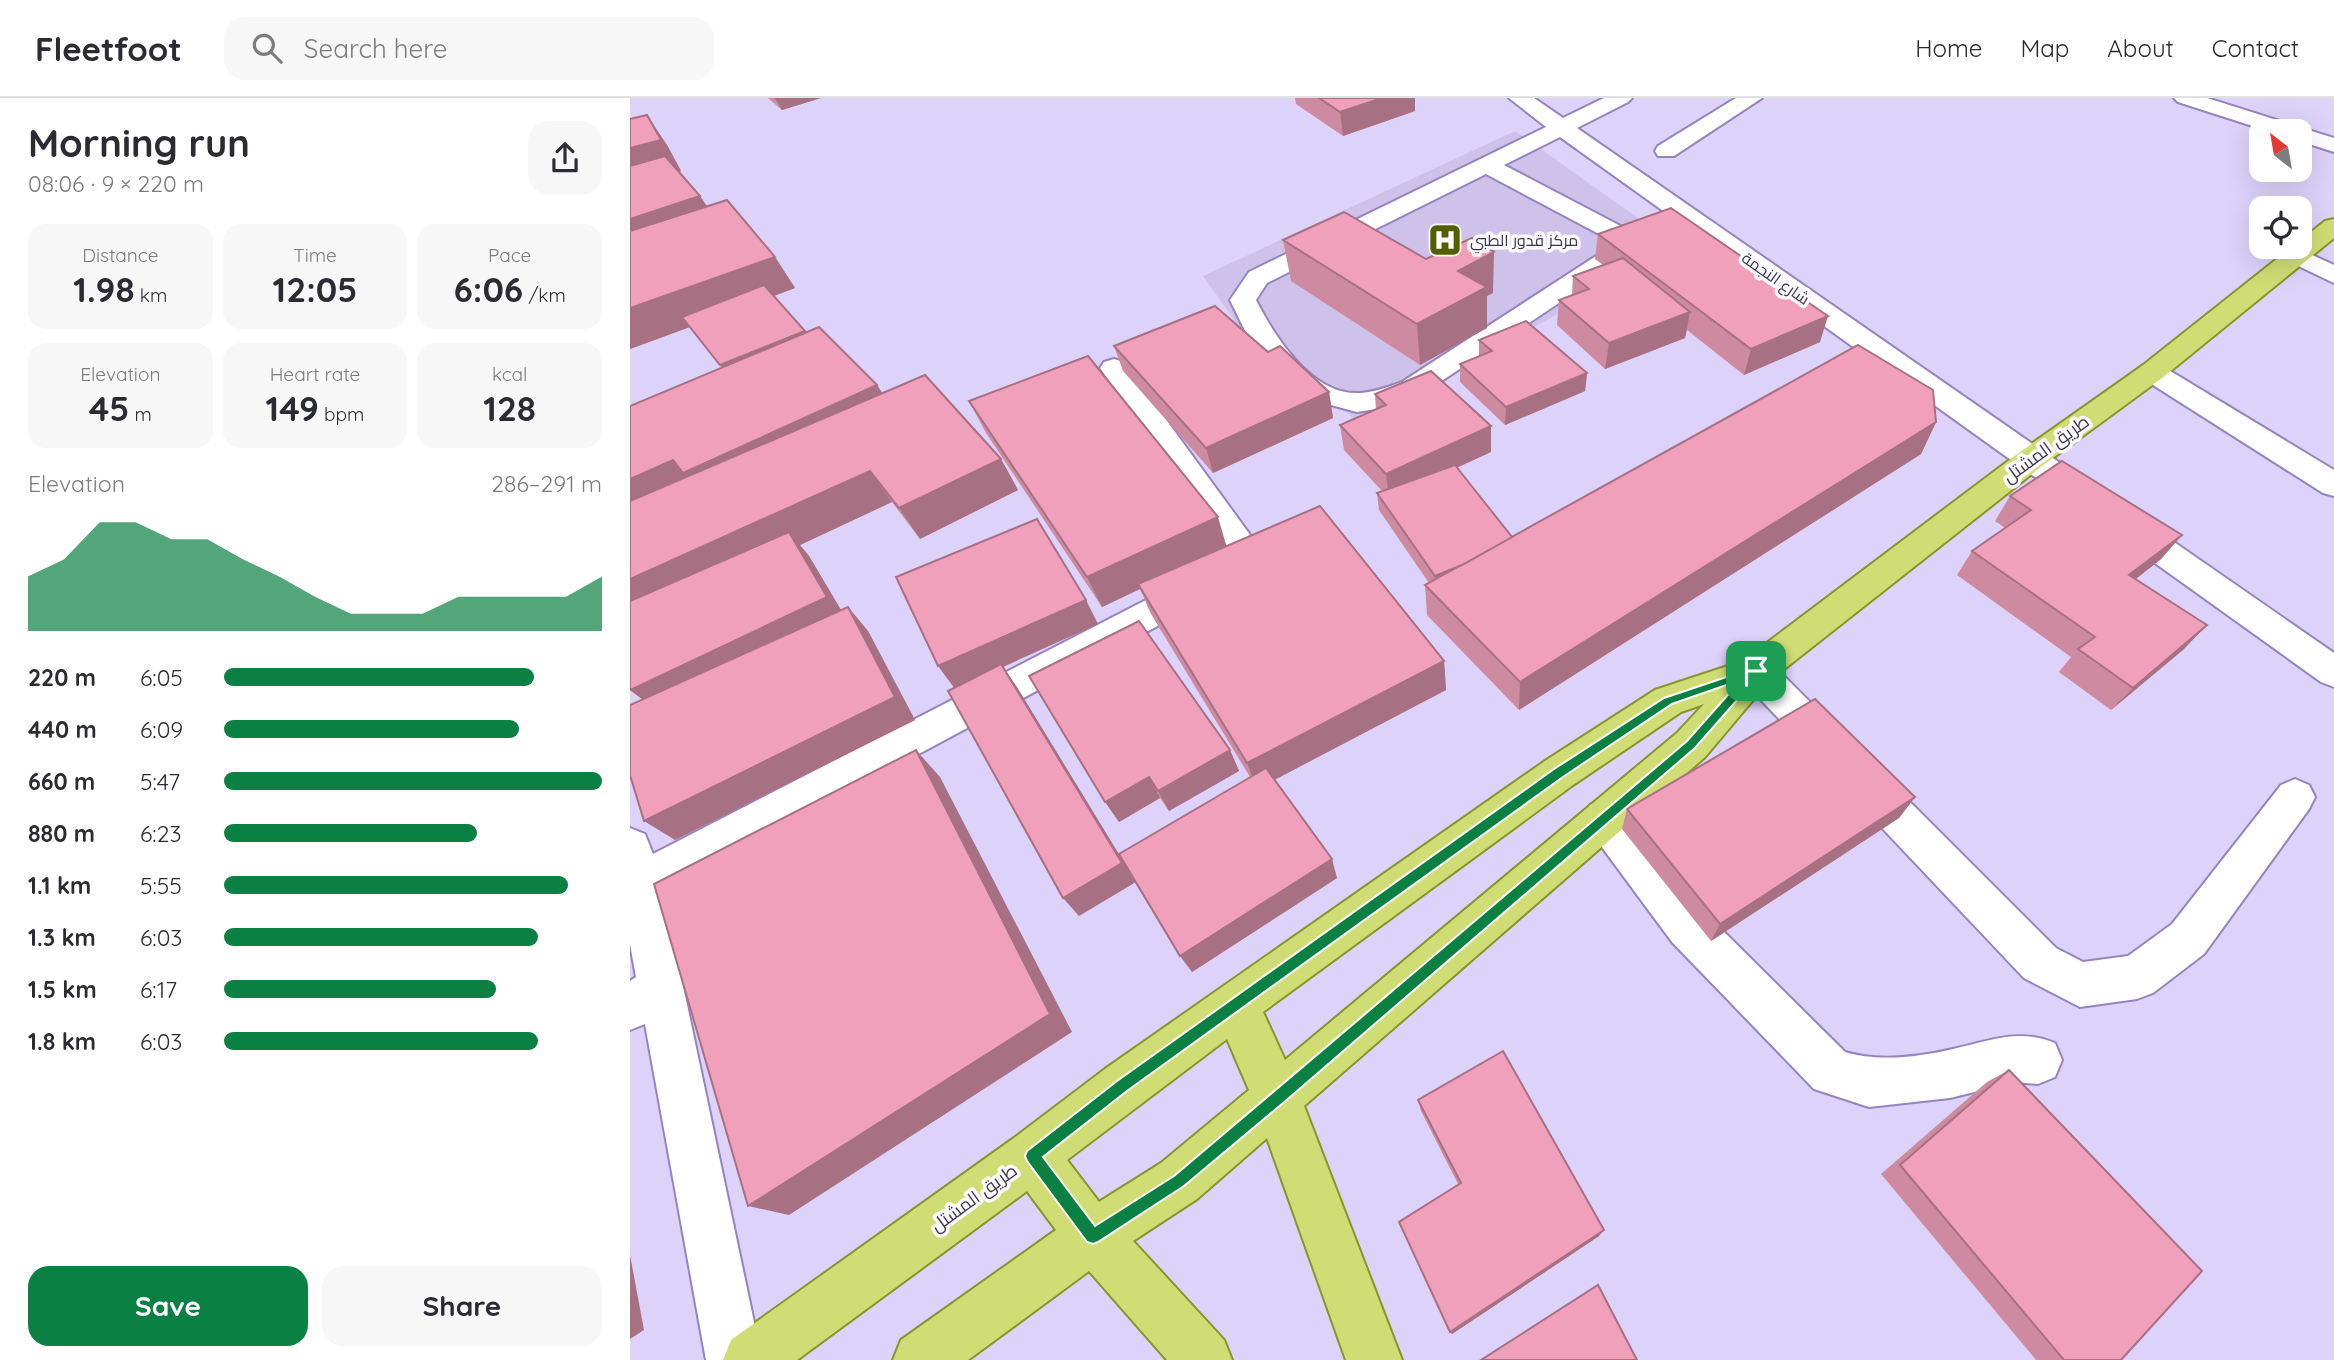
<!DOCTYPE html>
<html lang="en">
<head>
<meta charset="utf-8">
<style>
  body { margin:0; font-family:Quicksand,Cairo,sans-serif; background:#f7f7f7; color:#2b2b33; height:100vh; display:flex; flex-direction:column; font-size:26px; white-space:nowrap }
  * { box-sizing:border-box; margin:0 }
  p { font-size:23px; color:#7c7c81 }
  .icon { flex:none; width:38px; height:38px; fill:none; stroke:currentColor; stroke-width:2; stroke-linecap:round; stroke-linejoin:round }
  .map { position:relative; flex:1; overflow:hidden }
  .drawer { display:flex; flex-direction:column; background:#fff; width:630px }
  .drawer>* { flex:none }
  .needle { width:46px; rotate:329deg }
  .controls { position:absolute; left:1619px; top:21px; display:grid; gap:14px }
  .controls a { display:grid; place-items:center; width:63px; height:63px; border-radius:14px; background:#fff; box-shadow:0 7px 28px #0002; font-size:35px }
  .pin { position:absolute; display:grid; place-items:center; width:60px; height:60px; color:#fff; margin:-30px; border-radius:14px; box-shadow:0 4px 10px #0006 }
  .round { display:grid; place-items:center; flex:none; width:74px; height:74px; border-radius:21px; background:#f7f7f7 }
  .headline { display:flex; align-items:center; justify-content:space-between; height:119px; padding:0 28px }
  h1 { font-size:38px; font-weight:800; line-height:52px }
  .figures { display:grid; grid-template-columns:repeat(3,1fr); gap:10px; height:119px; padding:7px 28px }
  .figures div { display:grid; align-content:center; border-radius:18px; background:#f7f7f7; text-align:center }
  .figures b { font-size:35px; font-weight:800 }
  .figures small { font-size:19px; font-weight:400 }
  .figures p { font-size:19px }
  .chart { height:196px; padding:14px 28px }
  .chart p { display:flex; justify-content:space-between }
  .chart svg { width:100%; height:126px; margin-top:7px; fill:#0b8043; opacity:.7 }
  .action { display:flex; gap:14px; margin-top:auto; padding:14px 28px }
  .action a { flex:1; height:80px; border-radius:21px; background:#0b8043; color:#fff; font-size:28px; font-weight:800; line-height:80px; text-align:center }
  .action a+a { background:#f7f7f7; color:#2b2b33 }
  ul { padding:0 28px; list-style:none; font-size:23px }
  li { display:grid; grid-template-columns:112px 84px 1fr; align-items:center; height:52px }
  li i { height:18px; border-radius:9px; background:#0b8043 }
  header { display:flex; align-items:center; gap:42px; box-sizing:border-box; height:98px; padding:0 35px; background:#fff; border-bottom:2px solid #e1e1e2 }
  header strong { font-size:33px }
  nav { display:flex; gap:38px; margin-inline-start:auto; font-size:24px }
  .search { width:490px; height:63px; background:#f7f7f7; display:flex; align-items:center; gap:18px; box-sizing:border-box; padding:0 24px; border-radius:21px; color:#7c7c81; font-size:26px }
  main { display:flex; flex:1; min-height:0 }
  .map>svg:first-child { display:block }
  .built { fill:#cec2eb }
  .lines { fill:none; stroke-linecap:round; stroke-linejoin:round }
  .minor-casing { stroke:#9684c0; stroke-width:4 }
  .major-casing { stroke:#88952c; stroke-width:4 }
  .minor { fill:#fff; fill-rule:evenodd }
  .major { fill:#d0dd74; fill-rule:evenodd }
  .wall { fill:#ce8aa1 }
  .shaded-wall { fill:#a87083 }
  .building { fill:#f0a0bb; stroke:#a87083; stroke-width:2 }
  .route { fill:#0b8043; stroke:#fff; stroke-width:2; fill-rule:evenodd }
  .labels { text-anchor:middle; stroke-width:7; stroke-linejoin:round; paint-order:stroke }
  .far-poi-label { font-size:16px; fill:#3f3852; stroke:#fafafa; text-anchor:start }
  .far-street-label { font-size:16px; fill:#3f3852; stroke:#fafafa }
  .street-label { font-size:18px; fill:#3f3852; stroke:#fafafa }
</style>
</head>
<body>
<header>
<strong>Fleetfoot</strong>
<div class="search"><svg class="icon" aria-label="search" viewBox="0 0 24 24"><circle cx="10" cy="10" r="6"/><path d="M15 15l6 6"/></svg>Search here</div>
<nav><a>Home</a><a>Map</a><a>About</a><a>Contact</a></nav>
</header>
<main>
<section class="drawer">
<div class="headline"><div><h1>Morning run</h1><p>08:06 · 9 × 220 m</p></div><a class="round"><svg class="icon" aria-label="share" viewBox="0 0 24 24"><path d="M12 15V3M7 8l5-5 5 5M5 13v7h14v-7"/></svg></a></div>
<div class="figures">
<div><p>Distance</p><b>1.98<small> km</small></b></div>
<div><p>Time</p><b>12:05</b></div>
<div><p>Pace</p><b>6:06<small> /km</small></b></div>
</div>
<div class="figures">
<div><p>Elevation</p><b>45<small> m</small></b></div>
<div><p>Heart rate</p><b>149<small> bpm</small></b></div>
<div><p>kcal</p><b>128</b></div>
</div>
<div class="chart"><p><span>Elevation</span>286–291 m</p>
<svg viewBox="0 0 160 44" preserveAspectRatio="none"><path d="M0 44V25L10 19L20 6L30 6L40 12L50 12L60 19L70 25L80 32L90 38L100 38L110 38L120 32L130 32L140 32L150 32L160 25V44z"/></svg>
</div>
<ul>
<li><b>220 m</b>6:05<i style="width:82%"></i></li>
<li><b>440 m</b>6:09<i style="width:78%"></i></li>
<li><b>660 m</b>5:47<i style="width:100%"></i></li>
<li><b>880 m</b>6:23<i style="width:67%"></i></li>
<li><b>1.1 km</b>5:55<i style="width:91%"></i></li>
<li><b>1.3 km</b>6:03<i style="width:83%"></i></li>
<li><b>1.5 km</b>6:17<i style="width:72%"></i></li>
<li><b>1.8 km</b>6:03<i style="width:83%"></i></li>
</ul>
<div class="action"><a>Save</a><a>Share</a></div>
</section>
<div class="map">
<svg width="1704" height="1262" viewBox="0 0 1704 1262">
  <rect width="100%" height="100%" fill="#ddd2f9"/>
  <polygon class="built" points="885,33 1046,147 732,329 674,273 638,270 573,178"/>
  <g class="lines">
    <defs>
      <g id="minor">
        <path d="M879 0H904L933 20 974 0H1002L998 4 947 30 1704 555V589L1691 584 930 39 874 67 1002 134 1016 129 1025 131 1028 136 1025 141 792 296 764 308 727 314 671 299 622 247 600 202 619 174 916 29ZM856 76 986 145 772 284C758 289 745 294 730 295 682 298 645 239 626 202L637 185Z"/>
        <polygon points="1106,0 1132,0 1044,58 1028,58 1025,53 1028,48"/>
        <polygon points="1544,0 1577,0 1704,40 1704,54 1670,43 1670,33 1638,33 1548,4"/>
        <polygon points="1667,150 1704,167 1704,185 1658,163 1654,158 1658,153"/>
        <polygon points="484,261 494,264 626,445 620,465 606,486 33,793 132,1262 76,1262 15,926 0,932 0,883 6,879 0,846 0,730 15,736 23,756 582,468 592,446 470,270 474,264"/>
        <polygon points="1522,265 1532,268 1704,372 1704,398 1693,395 1512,280 1508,274 1512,268"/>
        <polygon points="1126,558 1139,563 1426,850 1453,864 1498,858 1542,826 1651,687 1665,681 1679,687 1685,699 1679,711 1574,856 1523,895 1507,901 1450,909 1394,880 1113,583 1108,573 1113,563"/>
        <path d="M974 702 988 707 1074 814 1215 954C1248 964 1289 959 1323 951 1359 943 1389 930 1425 945L1432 962 1425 979 1408 986 1385 984 1320 1000 1239 1009 1184 991 1042 844 960 733 954 720 960 707Z"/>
      </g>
      <path id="major" d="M1704 121V140L1532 280 1412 368 1139 583 1075 659 674 1008 772 1262H716L637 1040 567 1101 503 1143 594 1242 602 1262H537L459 1173 338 1262H263L271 1242 426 1132 397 1093 167 1262H93L101 1242 384 1040 475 971 915 663 1025 592 1113 563 1390 354 1512 268 1662 149H1670V143L1695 123ZM1074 606 1047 635 655 962 633 914 943 687 1051 614ZM597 941 619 992 531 1065 469 1104 437 1062Z"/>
    </defs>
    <use href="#minor" class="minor-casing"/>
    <use href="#major" class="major-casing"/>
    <use href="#minor" class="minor"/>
    <use href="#major" class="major"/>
  </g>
  <g class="wall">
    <polygon points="138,0 191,0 152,12"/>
    <polygon points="665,0 785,0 785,13 713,38 666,6"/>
    <polygon points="0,21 37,47 51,73 49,73 70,98 77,109 145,159 165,190 144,198 176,235 247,287 253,296 371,361 388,392 290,441 262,404 170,447 179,458 211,512 218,509 238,533 285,622 45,742 13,601 0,592 92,270 60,229 0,251"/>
    <polygon points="968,136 1190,244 1114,277 1057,232 1055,240 975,271 927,227 929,202 942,197 943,178 973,167 965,161"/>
    <polygon points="653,142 796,161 863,195 857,198 857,230 790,267 661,183"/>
    <polygon points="849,242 957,275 955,293 875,327 830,284 830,266 849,258"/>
    <polygon points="484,248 638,254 699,294 703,320 583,375 493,273"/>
    <polygon points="745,296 861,354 827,369 882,439 1306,324 1291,356 889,612 797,517 795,487 799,485 749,412 747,395 752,393 714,352 710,327 746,312"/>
    <polygon points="339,303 597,448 814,563 816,592 644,682 707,780 562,874 620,679 521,516 510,491 472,509 356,335"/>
    <polygon points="1380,398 1552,437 1531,461 1506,481 1554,551 1481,612 1429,574 1441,559 1327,477 1342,453 1375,430 1365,423"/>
    <polygon points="509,523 600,652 609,673 539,713 530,700 489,724"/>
    <polygon points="1285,699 1269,720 1081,843 992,731 997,711"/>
    <polygon points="1379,972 1491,1262 1406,1262 1251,1076 1357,984"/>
    <polygon points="788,1002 969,1138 822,1236 828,1086 791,1013"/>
  </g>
  <g class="shaded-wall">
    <polygon points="145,0 191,0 152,12"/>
    <polygon points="752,0 785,0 785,13 713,38 710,14"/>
    <polygon points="17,17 37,47 51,73 0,87 0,50"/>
    <polygon points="70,98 87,123 0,153 0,121"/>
    <polygon points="864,154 863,195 857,198 857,230 790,267 787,226 828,173"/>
    <polygon points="145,159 165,190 0,251 0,210"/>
    <polygon points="1060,214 1055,240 975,271 979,245"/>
    <polygon points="1198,218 1190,244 1114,277 1121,251"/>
    <polygon points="175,233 187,251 104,285 90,267"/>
    <polygon points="957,275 955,293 875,327 876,309"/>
    <polygon points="247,287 267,319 0,426 0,381 43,362"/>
    <polygon points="699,294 703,320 583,375 576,350"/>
    <polygon points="1306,324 1291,356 889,612 890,584"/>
    <polygon points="861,328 861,354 759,401 756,376"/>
    <polygon points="371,361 388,392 290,441 269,410"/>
    <polygon points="240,373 262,404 170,447 179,458 217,522 29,614 0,592 0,481"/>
    <polygon points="588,419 597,450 508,486 510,491 472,509 457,479"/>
    <polygon points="1552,437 1531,461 1480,501 1499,477"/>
    <polygon points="887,445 806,495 805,478"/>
    <polygon points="456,502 468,526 373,569 387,589 506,784 449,818 433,800 325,591 308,568"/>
    <polygon points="218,509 238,533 285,622 45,742 14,723"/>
    <polygon points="1577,527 1554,551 1481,612 1503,590"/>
    <polygon points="814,563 816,592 627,691 617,665"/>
    <polygon points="286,652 310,679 442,934 159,1117 118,1108"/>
    <polygon points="600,652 609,673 539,713 528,693"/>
    <polygon points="519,679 530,700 489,724 475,704"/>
    <polygon points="1285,699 1269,720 1081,843 1090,826"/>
    <polygon points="702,761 707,780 562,874 550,858"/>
    <polygon points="974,1132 969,1138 822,1236 820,1234"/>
    <polygon points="0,1157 14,1232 0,1241"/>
  </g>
  <g class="building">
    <polygon points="689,0 752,0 710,14"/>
    <polygon points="17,17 31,42 0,50 0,21"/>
    <polygon points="35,58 70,98 0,121 0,68"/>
    <polygon points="97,102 145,159 0,210 0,133"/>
    <polygon points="1041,110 1198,218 1121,251 968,136"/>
    <polygon points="714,114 796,161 842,140 864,154 828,173 857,189 787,226 653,142"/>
    <polygon points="993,160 1060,214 979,245 929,202 959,191 943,178"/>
    <polygon points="134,187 175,233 90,267 52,219"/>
    <polygon points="585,208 638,254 650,248 699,294 576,350 484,248"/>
    <polygon points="896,223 957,275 876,309 830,266 862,253 849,242"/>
    <polygon points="189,229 247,287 53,375 43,362 0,381 0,308"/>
    <polygon points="1228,247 1303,292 1306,324 890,584 795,487"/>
    <polygon points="458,258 588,419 457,479 339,303"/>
    <polygon points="801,273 861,328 756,376 710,327 756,307 745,296"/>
    <polygon points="295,277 371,361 269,410 240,373 0,481 0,403"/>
    <polygon points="1432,363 1552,437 1499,477 1577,527 1503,590 1448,551 1465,539 1342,453 1401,412 1380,398"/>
    <polygon points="825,367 882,439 832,467 805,478 747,395"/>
    <polygon points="690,408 814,563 617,665 508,486"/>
    <polygon points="407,421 456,502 308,568 266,479"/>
    <polygon points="159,434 197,499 0,592 0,503"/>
    <polygon points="218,509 265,599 14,723 0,677 0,607"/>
    <polygon points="509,523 600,652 528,693 519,679 475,704 399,578"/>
    <polygon points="371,566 492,765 433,800 318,593"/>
    <polygon points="1185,601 1285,699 1090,826 997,711"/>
    <polygon points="286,652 420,916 118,1108 24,786"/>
    <polygon points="636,670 702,761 550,858 489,756"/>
    <polygon points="873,953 974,1132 820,1234 769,1124 831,1085 788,1002"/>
    <polygon points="1379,972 1572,1173 1491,1262 1434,1262 1270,1067"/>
    <polygon points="968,1187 1007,1262 851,1262"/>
  </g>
  <path class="route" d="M1126 569 1132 573 1130 576 1065 650 652 1006 554 1088 468 1144 463 1146 457 1144 397 1063 395 1058 397 1053 487 983 924 671 1034 600ZM1111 582 1057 643 544 1078 465 1128 413 1059 497 993 933 679 1042 606Z"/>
  <defs>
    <symbol id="hospital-square" viewBox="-11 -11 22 22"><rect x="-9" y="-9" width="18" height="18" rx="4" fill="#546000" stroke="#fafafa"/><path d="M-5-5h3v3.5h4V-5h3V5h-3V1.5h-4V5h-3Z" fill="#fff"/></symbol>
  </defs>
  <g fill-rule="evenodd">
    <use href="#hospital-square" x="796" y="123" width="38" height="38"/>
  </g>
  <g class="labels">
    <g class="far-poi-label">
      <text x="840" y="148">مركز قدور الطبي</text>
    </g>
    <g class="far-street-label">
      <text transform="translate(1146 180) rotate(35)" y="6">شارع النجمة</text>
    </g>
    <g class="street-label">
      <text transform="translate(1416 351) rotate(-36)" y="6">طريق المشتل</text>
      <text transform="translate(344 1100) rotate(-36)" y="6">طريق المشتل</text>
    </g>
  </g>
</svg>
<div class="controls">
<a><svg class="needle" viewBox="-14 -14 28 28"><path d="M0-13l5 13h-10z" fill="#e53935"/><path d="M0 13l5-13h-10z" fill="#7c7c81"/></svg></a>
<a><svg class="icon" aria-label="locate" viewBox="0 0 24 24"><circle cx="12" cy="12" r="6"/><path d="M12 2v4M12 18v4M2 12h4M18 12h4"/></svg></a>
</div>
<div class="pin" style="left:1126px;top:573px;background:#1e9e55"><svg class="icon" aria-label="arrive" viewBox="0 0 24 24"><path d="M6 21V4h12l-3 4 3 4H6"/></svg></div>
</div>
</main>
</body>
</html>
